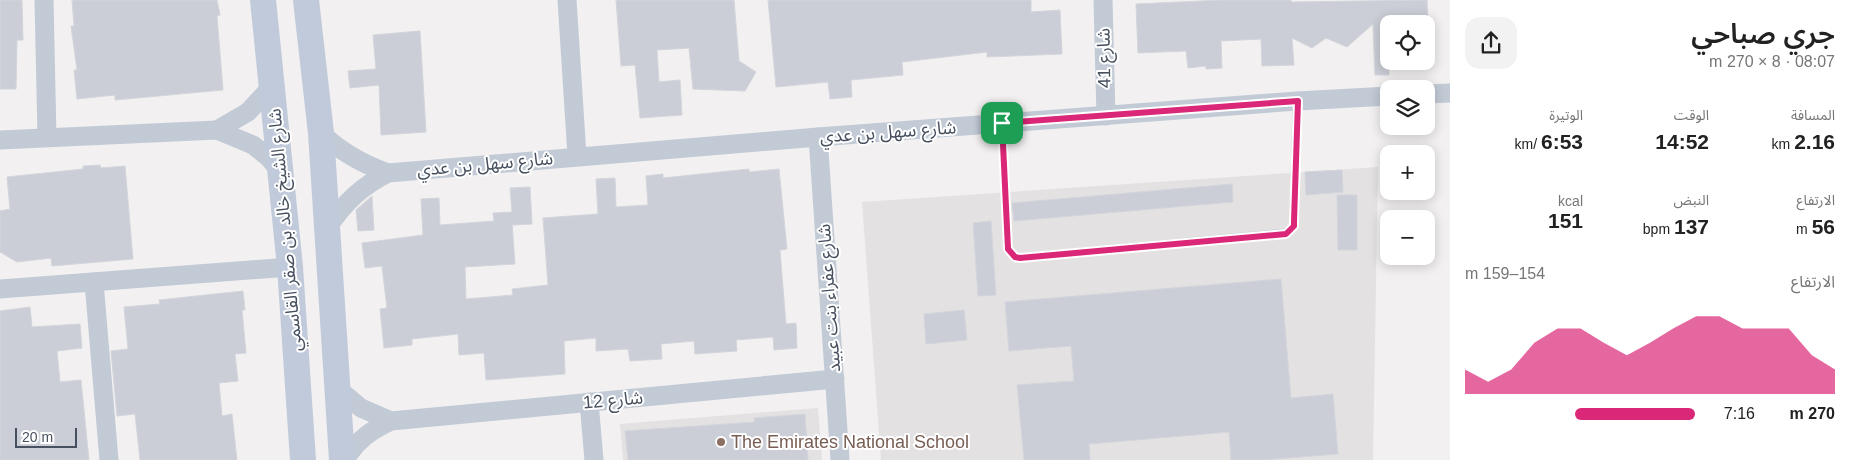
<!DOCTYPE html>
<html lang="ar">
<head>
<meta charset="utf-8">
<style>
  body { margin:0; font-family:Helvetica,"Noto Sans Arabic",sans-serif; background:#f2f2f2; color:#222; direction:rtl; height:100vh; display:flex; flex-direction:column; font-size:19px; white-space:nowrap }
  * { box-sizing:border-box; margin:0 }
  p { font-size:16px; color:#767676 }
  .icon { flex:none; width:28px; height:28px; fill:none; stroke:currentColor; stroke-width:2; stroke-linecap:round; stroke-linejoin:round }
  .map { position:relative; flex:1; overflow:hidden; direction:ltr }
  .drawer { display:flex; flex-direction:column; background:#fff; width:400px }
  .drawer>* { flex:none }
  .tools { position:absolute; left:1380px; top:15px; display:grid; gap:10px }
  .tools a { display:grid; place-items:center; width:55px; height:55px; border-radius:10px; background:#fff; box-shadow:0 2px 12px #0003; font-size:25px }
  .scale { position:absolute; left:15px; bottom:12px; width:62px; box-sizing:border-box; padding-left:5px; border:2px solid #46505f; border-top:0; font-size:14px; line-height:18px; white-space:nowrap; color:#46505f; -webkit-text-stroke:4px #fff; paint-order:stroke }
  .pin { position:absolute; display:grid; place-items:center; width:42px; height:42px; color:#fff; margin:-21px; border-radius:10px; box-shadow:0 2px 8px #0006 }
  .round { display:grid; place-items:center; flex:none; width:52px; height:52px; border-radius:15px; background:#f2f2f2 }
  .head { display:flex; align-items:center; justify-content:space-between; height:85px; padding:0 15px }
  h1 { font-size:28px; font-weight:600; line-height:38px }
  .stats { display:grid; grid-template-columns:repeat(3,1fr); gap:8px; height:85px; padding:5px 15px }
  .stats div { display:grid; align-content:center }
  .stats b { font-size:21px; font-weight:600 }
  .stats small { font-size:14px; font-weight:400 }
  .stats p { font-size:14px }
  .chart { height:140px; padding:10px 15px }
  .chart p { display:flex; justify-content:space-between }
  .chart svg { width:100%; height:90px; margin-top:5px; fill:#db2777; opacity:.7 }
  ul { padding:0 15px; list-style:none; font-size:16px }
  li { display:grid; grid-template-columns:80px 60px 1fr; align-items:center; height:38px }
  li i { height:12px; border-radius:6px; background:#db2777 }
  main { display:flex; flex:1; min-height:0 }
  .map>svg:first-child { display:block }
  .education { fill:#e3e1e1 }
  .building { fill:#cbced6; stroke:#d3d5dc }
  .lines { fill:none; stroke-linecap:round; stroke-linejoin:round }
  .lane { stroke:#c2cad6; stroke-width:9 }
  .street { stroke:#c2cad6; stroke-width:19 }
  .secondary { stroke:#c1cada; stroke-width:26 }
  .route-casing { stroke:#fff; stroke-width:10 }
  .route { stroke:#db2777; stroke-width:6 }
  .education-dot { fill:#8d6e63; stroke:#fff; stroke-width:2 }
  .labels { text-anchor:middle; stroke-width:4; stroke-linejoin:round; paint-order:stroke }
  .street-label { font-size:18px; fill:#46505f; stroke:#fff }
  .education-label { font-size:18px; fill:#785e54; stroke:#fff; text-anchor:start }
</style>
</head>
<body>
<main>
<section class="drawer">
<div class="head"><div><h1>جري صباحي</h1><p>08:07 · 8 × 270 m</p></div><a class="round"><svg class="icon" aria-label="share" viewBox="0 0 24 24"><path d="M12 15V3M7 8l5-5 5 5M5 13v7h14v-7"/></svg></a></div>
<div class="stats">
<div><p>المسافة</p><b>2.16<small> km</small></b></div>
<div><p>الوقت</p><b>14:52</b></div>
<div><p>الوتيرة</p><b>6:53<small> /km</small></b></div>
</div>
<div class="stats">
<div><p>الارتفاع</p><b>56<small> m</small></b></div>
<div><p>النبض</p><b>137<small> bpm</small></b></div>
<div><p>kcal</p><b>151</b></div>
</div>
<div class="chart"><p><span>الارتفاع</span>154–159 m</p>
<svg viewBox="0 0 160 44" preserveAspectRatio="none"><path d="M0 44V32L10 38L20 32L30 19L40 12L50 12L60 19L70 25L80 19L90 12L100 6L110 6L120 12L130 12L140 12L150 25L160 32V44z"/></svg>
</div>
<ul>
<li><b>270 m</b>7:16<i style="width:52%"></i></li>
</ul>
</section>
<div class="map">
<svg width="1450" height="460" viewBox="0 0 1450 460">
  <rect width="100%" height="100%" fill="#f2f0f0"/>
  <g class="education">
    <polygon points="1378,167 1373,460 881,460 862,202"/>
    <polygon points="818,408 822,460 623,460 620,424"/>
  </g>
  <g class="building">
    <polygon points="0,0 22,0 23,40 17,40 16,89 0,89"/>
    <polygon points="72,0 217,0 220,15 217,16 223,90 115,100 115,95 77,99 74,70 77,70 71,26 74,26"/>
    <polygon points="616,0 734,0 739,61 756,72 745,91 693,89 689,48 657,50 659,82 680,80 682,115 640,118 635,65 621,66"/>
    <polygon points="768,0 1031,0 1031,12 1060,10 1062,54 987,57 987,52 902,62 903,75 851,80 852,97 830,99 828,82 776,87"/>
    <polygon points="1223,0 1291,0 1291,2 1427,0 1428,24 1389,24 1389,75 1375,75 1373,24 1347,47 1326,38 1312,48 1292,38 1294,65 1262,66 1261,39 1221,41 1222,68 1206,69 1206,66 1188,68 1186,51 1138,53 1136,4"/>
    <polygon points="420,31 426,132 381,135 379,85 350,88 348,71 376,69 373,35"/>
    <polygon points="100,165 101,168 125,166 133,259 52,266 51,258 17,262 0,252 0,211 10,209 7,177 83,169 83,166"/>
    <polygon points="749,169 749,172 779,169 787,249 780,250 786,324 796,323 797,348 774,350 773,337 736,340 737,351 695,354 694,341 661,344 662,359 630,361 628,349 596,351 596,338 564,341 565,374 486,380 484,353 459,355 458,334 412,339 412,345 384,348 380,309 387,308 382,266 365,268 362,243 423,235 421,199 439,198 440,225 494,221 493,213 512,212 510,188 530,187 532,224 513,225 512,222 515,264 465,267 466,299 513,295 512,289 548,285 543,218 598,214 596,179 615,178 616,207 648,205 646,176 663,174 663,178"/>
    <polygon points="1342,170 1343,192 1306,195 1305,172"/>
    <polygon points="1232,184 1233,202 1014,221 1012,203"/>
    <polygon points="1337,195 1357,195 1357,250 1338,250"/>
    <polygon points="372,196 374,230 358,231 356,210"/>
    <polygon points="991,221 996,295 978,296 973,223"/>
    <polygon points="1281,279 1291,398 1333,394 1338,454 1263,460 1231,460 1229,432 1089,444 1090,460 1024,460 1017,385 1074,381 1071,346 1009,351 1005,302"/>
    <polygon points="243,291 245,310 242,310 246,353 235,354 238,381 219,383 222,416 232,414 237,460 140,460 135,414 117,416 111,351 128,349 124,307 160,304 159,300"/>
    <polygon points="30,307 32,327 80,324 82,348 57,351 60,382 81,380 89,460 0,460 0,311"/>
    <polygon points="964,310 967,340 926,344 924,314"/>
    <polygon points="805,414 808,460 628,460 625,431 755,422 754,418"/>
  </g>
  <g class="lines">
    <polyline class="lane" points="1002,123 1008,249 1015,257 1020,258 1286,233 1294,226 1294,221 1297,101"/>
    <g class="street">
      <polyline points="44,0 47,137"/>
      <polyline points="567,0 577,156"/>
      <polyline points="1103,0 1106,116"/>
      <polyline points="1426,94 1450,93"/>
      <polyline points="217,130 248,112 272,86"/>
      <path d="M321 133C341 152 362 164 388 173"/>
      <polyline points="818,137 840,460"/>
      <polyline points="0,140 217,130 253,145 268,157 281,172"/>
      <path d="M328 227C345 202 362 186 388 173L818 137 1297 101 1389 96"/>
      <polyline points="94,282 109,460"/>
      <polyline points="0,289 290,267"/>
      <polyline points="337,388 361,408 391,421"/>
      <polyline points="589,402 594,460"/>
      <path d="M345 460C356 441 371 430 391 421L835 379"/>
    </g>
    <g class="secondary">
      <polyline points="263,0 290,267 303,460"/>
      <polyline points="306,0 321,133 342,460"/>
    </g>
  </g>
  <g class="lines">
    <defs>
      <polygon id="route" points="1298,101 1294,221 1294,226 1286,234 1020,258 1015,257 1008,249 1002,123"/>
    </defs>
    <use href="#route" class="route-casing"/>
    <use href="#route" class="route"/>
  </g>
  <circle class="education-dot" cx="721" cy="442" r="5"/>
  <g class="labels">
    <g class="street-label">
      <text transform="translate(1104 58) rotate(-91)" y="6">شارع 41</text>
      <text transform="translate(888 132) rotate(-4)" y="6">شارع سهل بن عدي</text>
      <text transform="translate(485 164) rotate(-5)" y="6">شارع سهل بن عدي</text>
      <text transform="translate(285 230) rotate(-95)" y="6">شارع الشيخ خالد بن صقر القاسمي</text>
      <text transform="translate(829 298) rotate(-94)" y="6">شارع عفراء بنت عبيد</text>
      <text transform="translate(613 400) rotate(-5)" y="6">شارع 12</text>
    </g>
    <g class="education-label">
      <text x="731" y="448">The Emirates National School</text>
    </g>
  </g>
</svg>
<div class="tools">
<a><svg class="icon" aria-label="locate" viewBox="0 0 24 24"><circle cx="12" cy="12" r="6"/><path d="M12 2v4M12 18v4M2 12h4M18 12h4"/></svg></a>
<a><svg class="icon" aria-label="layers" viewBox="0 0 24 24"><path d="M12 4l9 5-9 5-9-5zM3 14l9 5 9-5"/></svg></a>
<a>+</a>
<a>−</a>
</div>
<div class="scale">20 m</div>
<div class="pin" style="left:1002px;top:123px;background:#1e9e55"><svg class="icon" aria-label="arrive" viewBox="0 0 24 24"><path d="M6 21V4h12l-3 4 3 4H6"/></svg></div>
</div>
</main>
</body>
</html>
